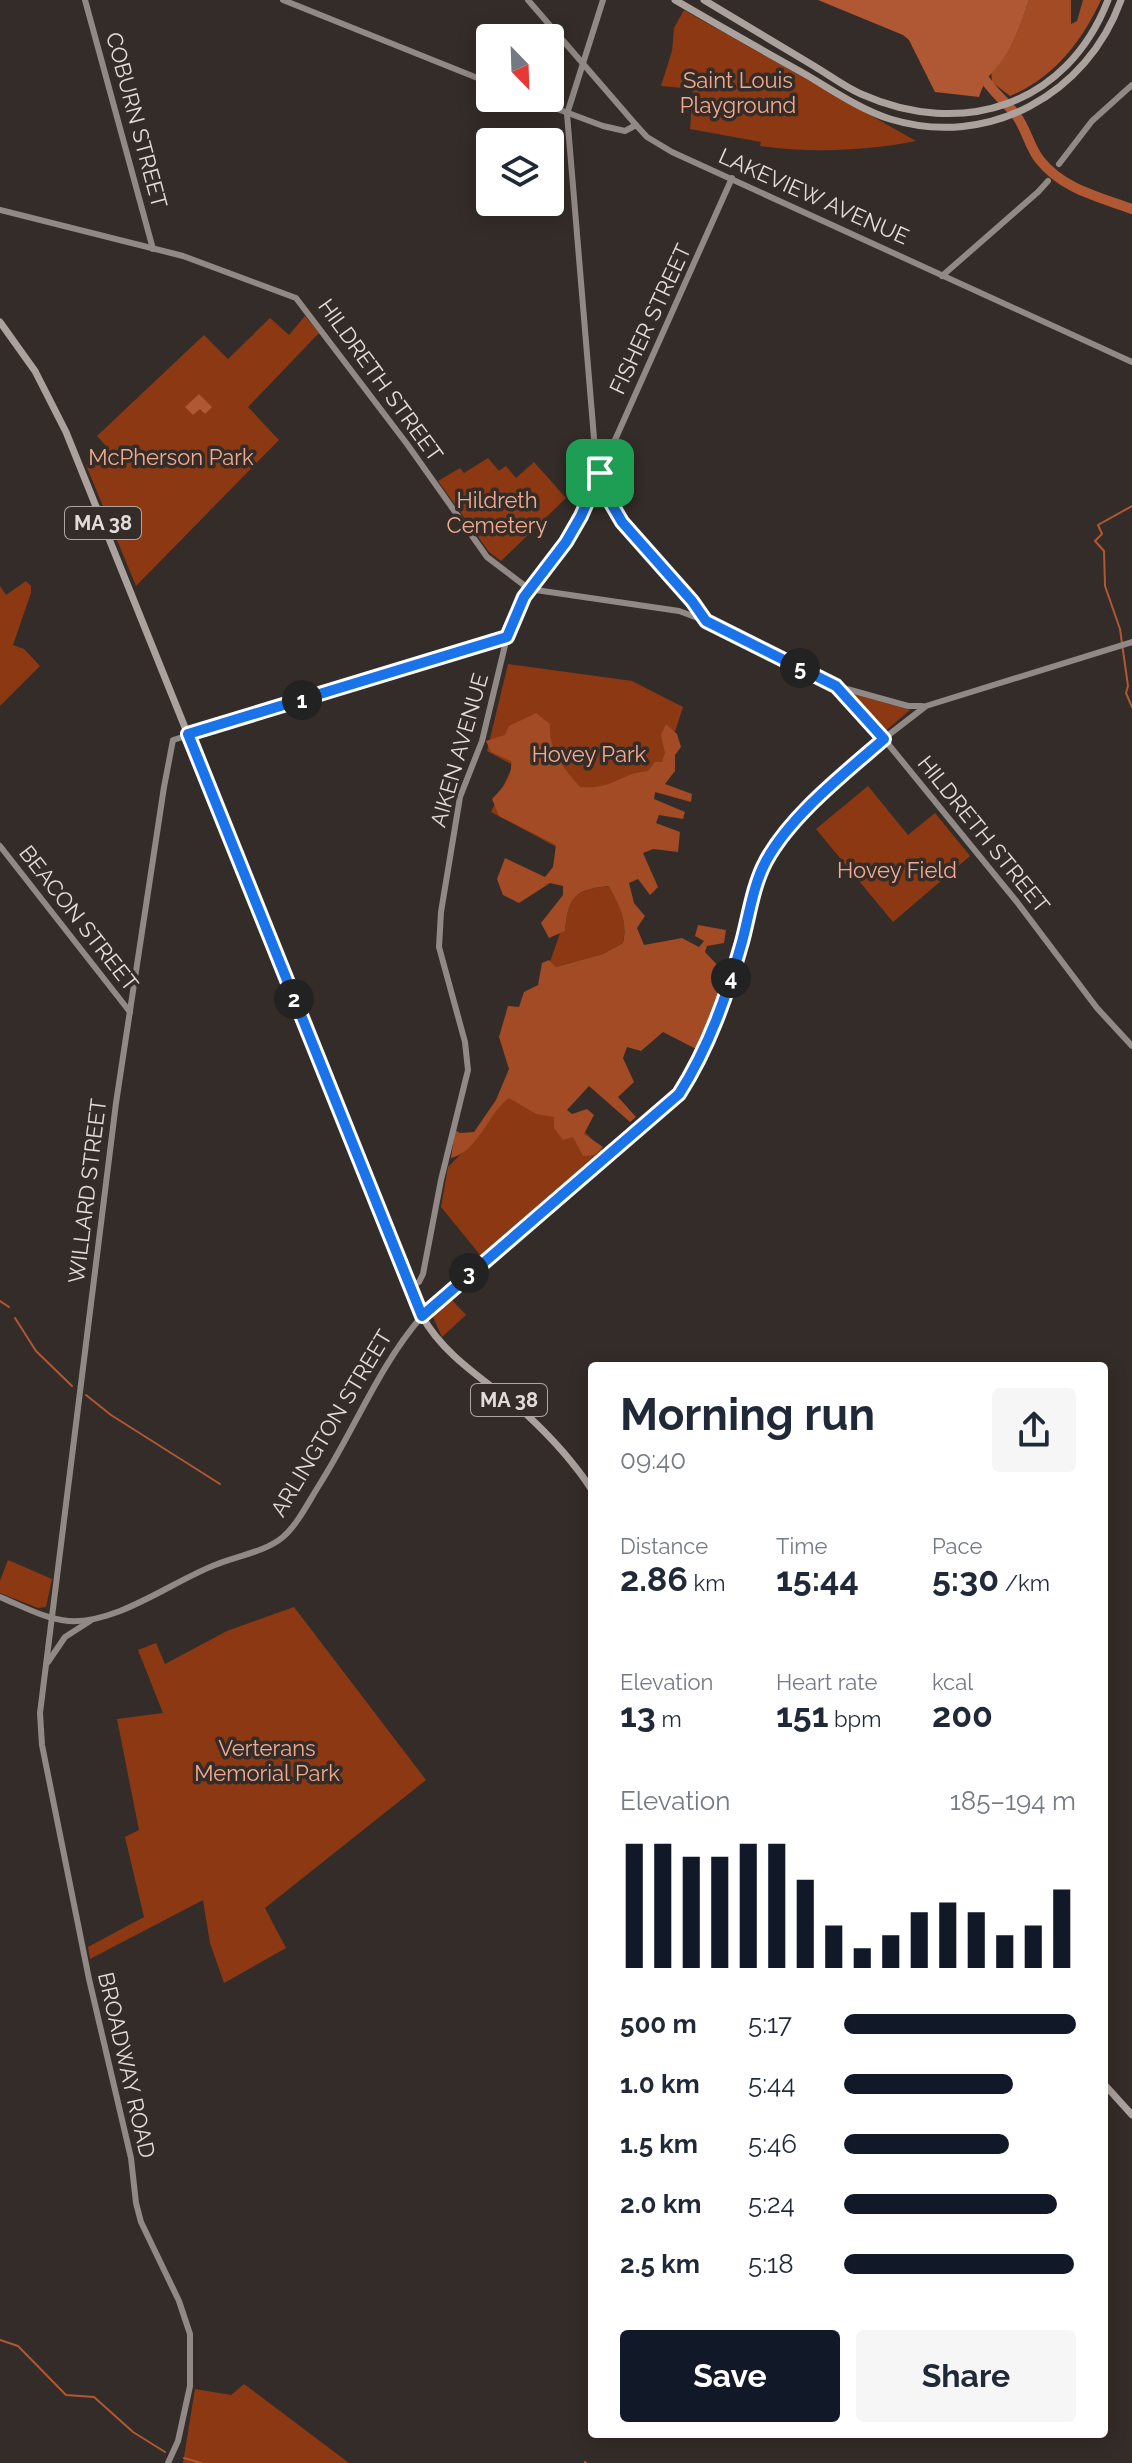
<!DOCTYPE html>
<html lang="en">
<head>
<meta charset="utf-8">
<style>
  body { margin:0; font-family:Raleway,sans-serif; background:#f6f6f7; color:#1f2937; height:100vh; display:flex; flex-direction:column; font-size:30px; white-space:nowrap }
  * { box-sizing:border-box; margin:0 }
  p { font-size:26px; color:#747a83 }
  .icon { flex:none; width:44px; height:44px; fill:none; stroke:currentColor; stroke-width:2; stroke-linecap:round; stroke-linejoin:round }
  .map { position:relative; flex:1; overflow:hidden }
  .sheet { position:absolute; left:588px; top:1362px; width:520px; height:1076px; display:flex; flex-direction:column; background:#fff; border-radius:8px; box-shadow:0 4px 20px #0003 }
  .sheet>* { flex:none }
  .needle { width:52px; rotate:157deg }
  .buttons { position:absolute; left:476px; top:24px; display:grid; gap:16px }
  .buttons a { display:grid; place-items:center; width:88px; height:88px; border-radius:8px; background:#fff; box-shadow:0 4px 20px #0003; font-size:40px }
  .pin { position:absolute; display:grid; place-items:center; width:68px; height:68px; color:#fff; margin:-34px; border-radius:16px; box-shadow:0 4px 12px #0006 }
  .km { position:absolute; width:40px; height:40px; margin:-20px; border-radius:50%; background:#222; color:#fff; font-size:22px; line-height:40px; text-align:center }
  .round { display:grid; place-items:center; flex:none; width:84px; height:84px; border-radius:8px; background:#f6f6f7 }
  .overview { display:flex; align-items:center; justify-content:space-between; height:136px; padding:0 32px }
  h1 { font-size:44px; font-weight:700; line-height:60px }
  .figures { display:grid; grid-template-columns:repeat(3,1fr); gap:12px; height:136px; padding:8px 32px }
  .figures div { display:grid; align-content:center }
  .figures b { font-size:34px; font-weight:700 }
  .figures small { font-size:22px; font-weight:400 }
  .figures p { font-size:22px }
  .chart { height:224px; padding:16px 32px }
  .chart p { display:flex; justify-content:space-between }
  .chart svg { width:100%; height:144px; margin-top:8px; stroke:#111827; stroke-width:6 }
  .action { display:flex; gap:16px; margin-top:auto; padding:16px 32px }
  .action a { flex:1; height:92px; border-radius:8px; background:#111827; color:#fff; font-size:32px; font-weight:700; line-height:92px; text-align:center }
  .action a+a { background:#f6f6f7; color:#1f2937 }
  ul { padding:0 32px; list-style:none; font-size:26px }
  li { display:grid; grid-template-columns:128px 96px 1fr; align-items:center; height:60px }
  li i { height:20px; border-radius:10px; background:#111827 }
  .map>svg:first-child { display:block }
  .green { fill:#8c3913 }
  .forest { fill:#a24b25 }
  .water { fill:#b05733 }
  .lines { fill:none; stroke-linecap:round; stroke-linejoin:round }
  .stream { stroke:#b05733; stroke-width:2 }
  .river { stroke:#b05733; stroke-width:10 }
  .secondary { stroke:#908986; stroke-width:6 }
  .primary { stroke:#aba29e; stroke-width:7 }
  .route-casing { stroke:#fff; stroke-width:16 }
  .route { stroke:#1a73e8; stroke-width:10 }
  .labels { text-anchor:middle; stroke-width:7; stroke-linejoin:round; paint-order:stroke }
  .shield { fill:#342c28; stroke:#ada6a4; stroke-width:2 }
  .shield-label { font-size:20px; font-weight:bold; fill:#e1dbd9 }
  .park-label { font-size:22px; fill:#f3aa8e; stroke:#342c28 }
  .street-label { font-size:22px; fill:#e1dbd9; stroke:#342c28 }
</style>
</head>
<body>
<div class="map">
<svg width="1132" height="2463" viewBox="0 0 1132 2463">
  <rect width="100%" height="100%" fill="#342c28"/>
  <g class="green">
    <path d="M684 10 916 141C867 151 810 153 760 146L761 142 690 129 693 89 661 86 672 51 674 28Z"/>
    <polygon points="305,316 319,333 248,407 279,440 136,586 86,465 106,446 97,436 204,335 228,359 270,318 289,335"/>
    <polygon points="488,458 499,471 506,466 516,478 534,462 566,498 501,561 489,552 438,481 460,468 464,473"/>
    <polygon points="26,581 31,586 31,593 13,645 24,649 40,666 0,706 0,586 6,595"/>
    <polygon points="508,664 632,681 683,707 623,893 562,850 491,812 513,765 487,751"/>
    <polygon points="853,694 910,710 883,733 852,697"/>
    <polygon points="868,786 908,835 935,813 970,856 893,922 816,829"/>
    <path d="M610 886C619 905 628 921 623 943L603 954 556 967 550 962 560 933 565 931C568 898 574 889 610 886Z"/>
    <polygon points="519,1067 604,1151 481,1256 441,1207 448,1167 472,1143"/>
    <polygon points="450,1298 466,1315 442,1337 433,1317 436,1310"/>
    <polygon points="8,1560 52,1579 46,1607 38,1608 0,1593 0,1581"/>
    <polygon points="294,1607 426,1780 265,1908 286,1948 224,1983 210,1943 203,1900 90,1959 88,1947 144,1917 125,1837 139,1830 117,1719 163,1713 138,1650 156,1643 165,1664 227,1631"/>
    <polygon points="244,2384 349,2463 183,2463 195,2389 231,2395"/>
  </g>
  <g class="forest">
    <path d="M1029 0H1071V24L1077 21 1083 0H1101C1082 41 1054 78 1010 96L992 82 991 70C1012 54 1020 24 1029 0Z"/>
    <path d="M536 713 550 724C548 750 564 769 580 787 613 790 621 773 648 771L655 762H662L665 753 661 735 666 724 677 734 681 747 675 755V771L665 784 692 794 691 802 655 792 654 799 685 812 683 819 659 815 656 823 680 832 678 852 653 849 643 853 658 887 650 895 638 879 629 883 634 903 645 916 637 928 644 945 682 938 699 947 704 941 695 936 698 925 726 930 724 943 707 946 705 952 724 972C721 998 712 1028 698 1050L663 1032 641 1051 627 1047 623 1058 634 1082 618 1097 636 1117 630 1122 589 1086 567 1110 572 1114 587 1109 594 1115 584 1134 603 1147 594 1155 583 1156 573 1137 563 1140 554 1128V1117L536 1114 509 1098C488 1113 478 1152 451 1158L455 1130 460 1133 474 1132 496 1100 509 1069 499 1037 508 1006 519 1007 524 992 538 985 542 963 549 960 556 967 603 954 623 943C628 921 619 905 609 886 574 889 568 898 565 931L549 938 541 923 563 895V886L550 883 519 903 503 895 497 879 505 858 545 877 553 867 556 845 499 816 492 799C502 789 513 777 511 761L491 752 486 741 505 735 509 726Z"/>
  </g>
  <g class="water">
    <path d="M818 0H1029C1022 20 1015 42 1003 59 991 76 987 74 979 97L935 92 909 40 903 35Z"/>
    <polygon points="199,394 212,407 205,414 200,409 193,415 185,407"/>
  </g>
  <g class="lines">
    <g class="stream">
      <polyline points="1132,506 1098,525 1102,534 1095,541 1104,551 1105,586 1120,629 1128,686 1126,693 1132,707"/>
      <polyline points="0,1301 9,1307"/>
      <polyline points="15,1318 36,1351 72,1386"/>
      <polyline points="86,1395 111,1415 220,1484"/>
      <polyline points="0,2340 18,2346 66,2395 94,2397 133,2432 165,2452"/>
      <polyline points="184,2458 201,2463"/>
      <polyline points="585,2462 586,2463"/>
    </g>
    <path class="river" d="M980 72C989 89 1004 100 1016 115 1026 128 1029 146 1039 159 1062 189 1099 197 1132 209"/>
    <g class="secondary">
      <polyline points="85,0 153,249"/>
      <polyline points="283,0 490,83"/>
      <polyline points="528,0 636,125 647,137 672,152 1132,362"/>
      <path d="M603 0 567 114 596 462C601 480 606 498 617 515 641 554 680 583 706 621"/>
      <polyline points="528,98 603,126 625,131 636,125"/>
      <polyline points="1059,164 1092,121 1132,85"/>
      <polyline points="0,210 183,256 296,298 407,444 487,557 529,589 679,611 706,621 836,686 884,739 1017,902 1097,1008 1132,1046"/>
      <polyline points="942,276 1038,192 1048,181"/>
      <polyline points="836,686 908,706 922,706"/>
      <polyline points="0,846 130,1012"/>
      <polyline points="410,1287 419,1282 423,1274 441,1180 468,1070 465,1042 439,947 441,912 460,797 482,741 507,637 524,597 564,545 581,516 732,178"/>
      <path d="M0 1597C22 1606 45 1619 69 1621 117 1624 171 1582 215 1565 237 1556 265 1552 283 1537 297 1525 308 1503 318 1487 354 1431 378 1367 422 1316L679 1094 706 1047 722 1007 764 865 777 841 802 814 891 733 926 706 1132 642"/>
      <polyline points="48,1662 65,1637 90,1621"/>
      <polyline points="168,2463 178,2441 190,2386 190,2334 179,2301 141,2222 136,2203 131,2158 89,1979 42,1745 40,1713 116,1103 164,787 173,740 507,637"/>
    </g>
    <g class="primary">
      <path d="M675 0C718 25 760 49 803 73 831 89 859 109 890 119 988 149 1087 95 1121 0"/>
      <path d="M704 0C741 22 777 44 814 66 829 75 845 87 861 94 962 139 1067 106 1108 0"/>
      <path d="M0 322 35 371 66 432 422 1316C445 1358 490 1383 526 1414 551 1437 573 1461 592 1490"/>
      <polyline points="1104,2084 1132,2115"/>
    </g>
  </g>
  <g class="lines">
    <defs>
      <path id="route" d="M600 473 608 498 622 522 692 601 706 621 836 686 884 739C845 773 791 815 766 861 753 885 749 916 742 942 727 995 709 1047 679 1094L422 1316 188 734 507 637 524 597 566 542 581 516Z"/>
    </defs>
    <use href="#route" class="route-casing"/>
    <use href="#route" class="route"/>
  </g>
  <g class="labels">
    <g class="shield">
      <rect x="65" y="507" width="76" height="32" rx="6"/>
      <rect x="471" y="1384" width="76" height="32" rx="6"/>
    </g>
    <g class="shield-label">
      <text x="103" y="530">MA 38</text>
      <text x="509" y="1407">MA 38</text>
    </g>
    <g class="park-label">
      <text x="738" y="88">Saint Louis<tspan x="738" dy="25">Playground</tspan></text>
      <text x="171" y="465">McPherson Park</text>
      <text x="497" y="508">Hildreth<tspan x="497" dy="25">Cemetery</tspan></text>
      <text x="589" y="762">Hovey Park</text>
      <text x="897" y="878">Hovey Field</text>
      <text x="267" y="1756">Verterans<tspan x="267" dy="25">Memorial Park</tspan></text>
    </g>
    <g class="street-label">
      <text transform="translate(137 120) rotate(75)" y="8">COBURN STREET</text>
      <text transform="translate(814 196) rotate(24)" y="8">LAKEVIEW AVENUE</text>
      <text transform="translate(650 319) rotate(-65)" y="8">FISHER STREET</text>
      <text transform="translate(381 380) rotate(54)" y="8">HILDRETH STREET</text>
      <text transform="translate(459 750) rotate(-74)" y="8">AIKEN AVENUE</text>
      <text transform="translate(984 834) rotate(51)" y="8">HILDRETH STREET</text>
      <text transform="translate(79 918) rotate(52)" y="8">BEACON STREET</text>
      <text transform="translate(87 1191) rotate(-83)" y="8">WILLARD STREET</text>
      <text transform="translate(331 1423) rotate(-59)" y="8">ARLINGTON STREET</text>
      <text transform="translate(127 2065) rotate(77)" y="8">BROADWAY ROAD</text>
    </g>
  </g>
</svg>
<div class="buttons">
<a><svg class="needle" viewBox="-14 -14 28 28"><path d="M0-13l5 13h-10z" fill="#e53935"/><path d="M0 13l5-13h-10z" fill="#747a83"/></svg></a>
<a><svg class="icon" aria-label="layers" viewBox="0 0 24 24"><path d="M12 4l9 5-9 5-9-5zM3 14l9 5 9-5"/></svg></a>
</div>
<div class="pin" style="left:600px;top:473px;background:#1e9e55"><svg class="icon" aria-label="arrive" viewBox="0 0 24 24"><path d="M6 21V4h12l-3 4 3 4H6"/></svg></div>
<b class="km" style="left:302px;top:700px">1</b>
<b class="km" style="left:294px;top:999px">2</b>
<b class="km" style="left:469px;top:1273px">3</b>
<b class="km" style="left:731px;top:978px">4</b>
<b class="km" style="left:800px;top:668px">5</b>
<section class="sheet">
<div class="overview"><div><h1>Morning run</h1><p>09:40</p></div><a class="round"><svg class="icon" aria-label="share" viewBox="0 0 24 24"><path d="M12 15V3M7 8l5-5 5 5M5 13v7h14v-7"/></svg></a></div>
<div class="figures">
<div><p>Distance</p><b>2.86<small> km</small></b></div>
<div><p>Time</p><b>15:44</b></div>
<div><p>Pace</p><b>5:30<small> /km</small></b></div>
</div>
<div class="figures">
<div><p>Elevation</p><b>13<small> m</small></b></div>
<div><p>Heart rate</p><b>151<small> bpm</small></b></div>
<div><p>kcal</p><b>200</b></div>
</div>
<div class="chart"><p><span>Elevation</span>185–194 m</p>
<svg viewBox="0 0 160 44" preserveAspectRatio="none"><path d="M5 44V6M15 44V6M25 44V10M35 44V10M45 44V6M55 44V6M65 44V17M75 44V31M85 44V38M95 44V34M105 44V27M115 44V24M125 44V27M135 44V34M145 44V31M155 44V20"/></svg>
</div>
<ul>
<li><b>500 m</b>5:17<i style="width:100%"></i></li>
<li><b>1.0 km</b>5:44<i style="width:73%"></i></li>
<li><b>1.5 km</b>5:46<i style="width:71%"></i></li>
<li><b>2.0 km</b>5:24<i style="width:92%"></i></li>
<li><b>2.5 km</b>5:18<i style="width:99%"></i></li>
</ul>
<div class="action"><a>Save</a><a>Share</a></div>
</section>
</div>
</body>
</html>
